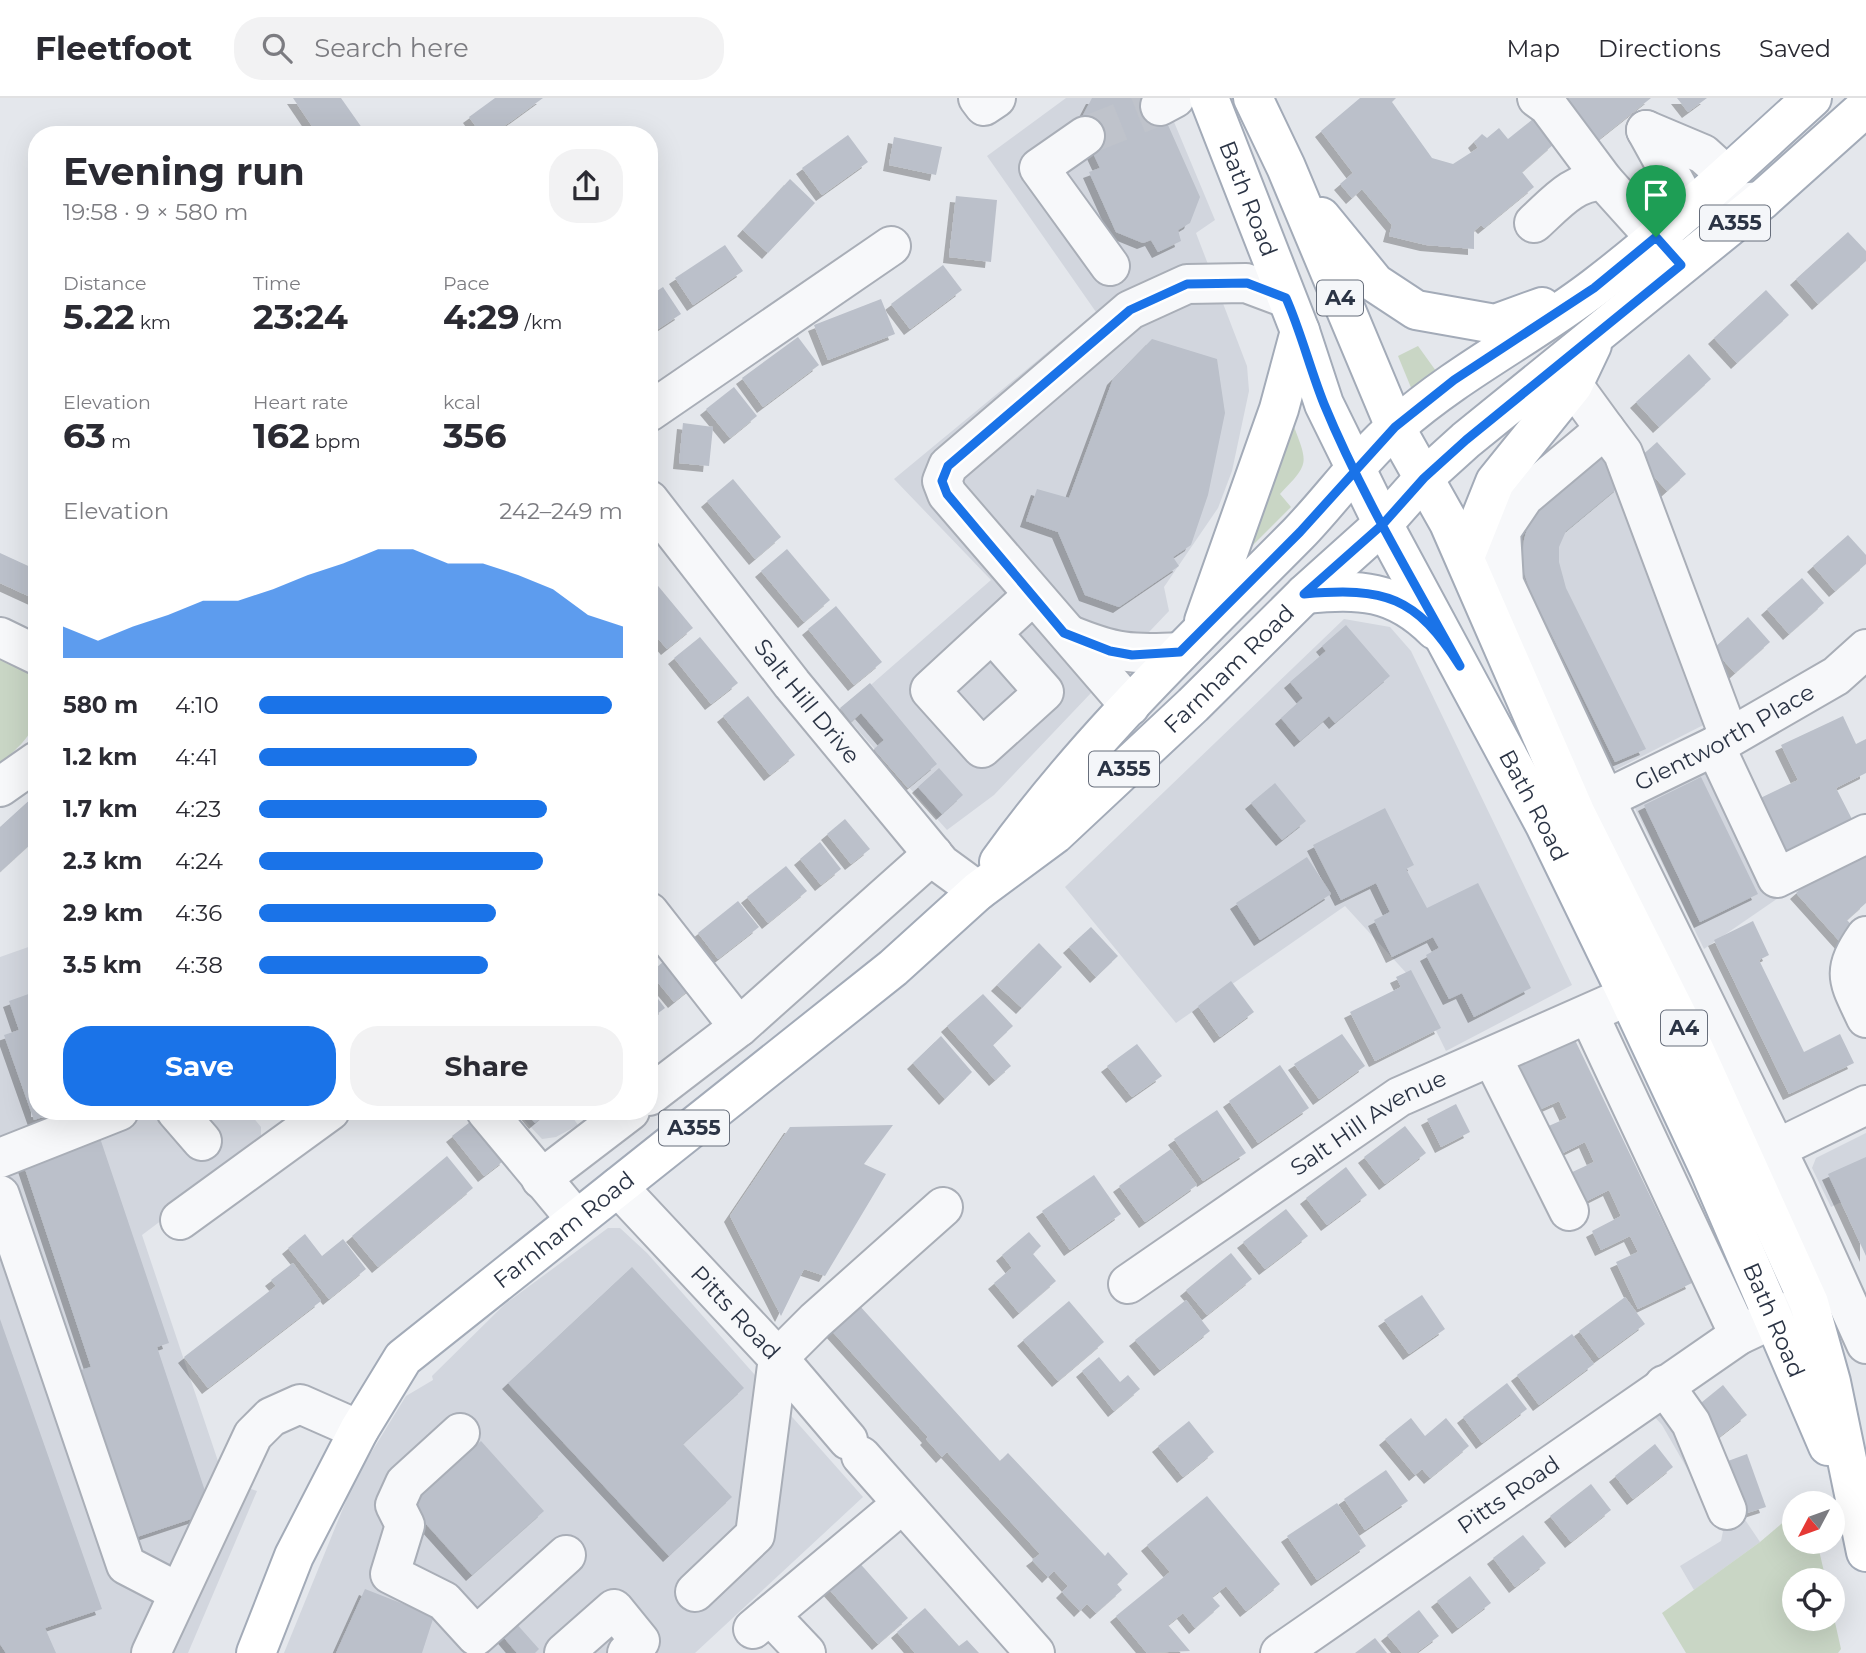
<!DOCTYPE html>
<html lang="en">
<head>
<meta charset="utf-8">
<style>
  body { margin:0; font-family:Montserrat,sans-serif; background:#f2f2f3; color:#2b2b33; height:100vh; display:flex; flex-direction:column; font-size:26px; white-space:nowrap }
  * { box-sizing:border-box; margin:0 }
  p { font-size:23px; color:#7c7c81 }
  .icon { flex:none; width:38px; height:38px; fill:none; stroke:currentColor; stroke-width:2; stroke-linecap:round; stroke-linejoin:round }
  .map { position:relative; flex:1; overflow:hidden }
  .side { position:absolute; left:28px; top:28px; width:630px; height:994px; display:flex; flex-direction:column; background:#fff; border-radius:28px; box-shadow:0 7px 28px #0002 }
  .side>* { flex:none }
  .needle { width:46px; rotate:229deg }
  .fabs { position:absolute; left:1782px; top:1393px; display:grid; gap:14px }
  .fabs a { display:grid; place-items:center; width:63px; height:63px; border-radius:50%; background:#fff; box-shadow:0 7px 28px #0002; font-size:35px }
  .pin { position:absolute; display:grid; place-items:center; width:60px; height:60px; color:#fff; margin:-72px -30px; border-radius:50% 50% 50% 0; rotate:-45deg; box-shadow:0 0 7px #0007 }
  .pin .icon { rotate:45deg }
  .round { display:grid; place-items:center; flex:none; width:74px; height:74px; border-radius:28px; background:#f2f2f3 }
  .summary { display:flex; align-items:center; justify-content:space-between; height:119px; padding:0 35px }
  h1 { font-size:38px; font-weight:700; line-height:52px }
  .figures { display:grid; grid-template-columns:repeat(3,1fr); gap:10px; height:119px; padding:7px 35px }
  .figures div { display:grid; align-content:center }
  .figures b { font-size:35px; font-weight:700 }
  .figures small { font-size:19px; font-weight:400 }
  .figures p { font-size:19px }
  .chart { height:196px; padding:14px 35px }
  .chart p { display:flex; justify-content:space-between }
  .chart svg { width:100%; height:126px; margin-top:7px; fill:#1a73e8; opacity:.7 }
  .button { display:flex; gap:14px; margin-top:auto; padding:14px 35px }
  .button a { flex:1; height:80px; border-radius:28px; background:#1a73e8; color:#fff; font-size:28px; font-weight:700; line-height:80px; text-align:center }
  .button a+a { background:#f2f2f3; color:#2b2b33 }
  ul { padding:0 35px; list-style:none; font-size:23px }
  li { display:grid; grid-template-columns:112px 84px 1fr; align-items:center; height:52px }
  li i { height:18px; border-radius:9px; background:#1a73e8 }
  header { display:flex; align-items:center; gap:42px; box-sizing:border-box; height:98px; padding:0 35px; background:#fff; border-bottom:2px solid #e1e1e2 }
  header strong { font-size:33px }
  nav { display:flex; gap:38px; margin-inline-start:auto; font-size:24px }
  .search { width:490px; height:63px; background:#f2f2f3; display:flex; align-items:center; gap:18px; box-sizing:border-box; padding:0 24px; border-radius:28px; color:#7c7c81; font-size:26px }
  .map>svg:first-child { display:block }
  .built { fill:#d2d6de }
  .green { fill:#c9d6c5 }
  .building { fill:#bbc0ca; filter:url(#shadow) }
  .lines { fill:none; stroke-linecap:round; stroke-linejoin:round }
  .minor-tunnel { stroke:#bfc3cb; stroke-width:38; stroke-dasharray:38 19; stroke-linecap:butt }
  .minor-casing { stroke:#a9aeb7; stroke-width:42 }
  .major-casing { stroke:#a3abb8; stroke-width:42 }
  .minor { stroke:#f7f8fa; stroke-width:38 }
  .major { stroke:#fff; stroke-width:38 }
  .route-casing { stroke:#fff; stroke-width:14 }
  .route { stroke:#1a73e8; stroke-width:9 }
  .labels { text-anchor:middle; stroke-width:7; stroke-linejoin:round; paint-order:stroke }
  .shield { fill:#f4f6f9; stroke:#676e7b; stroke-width:2 }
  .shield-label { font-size:21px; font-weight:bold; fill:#2b3445 }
  .street-label { font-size:23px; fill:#2b3445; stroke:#f4f6f9 }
</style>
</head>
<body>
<header>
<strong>Fleetfoot</strong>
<div class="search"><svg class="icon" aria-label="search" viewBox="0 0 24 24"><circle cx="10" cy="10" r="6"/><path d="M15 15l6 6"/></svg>Search here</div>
<nav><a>Map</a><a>Directions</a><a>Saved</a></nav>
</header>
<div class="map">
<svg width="1866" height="1555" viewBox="0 0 1866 1555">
  <defs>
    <filter id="shadow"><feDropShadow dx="-6" dy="6" stdDeviation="0" flood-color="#0004"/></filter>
  </defs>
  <rect width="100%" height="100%" fill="#e4e7ec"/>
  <g class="built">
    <polygon points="1066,0 1164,0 1215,122 1196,135 1247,268 1249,293 1232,373 1218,410 1164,489 1169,513 994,697 947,732 841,613 991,482 894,381 1096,214 987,58"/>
    <polygon points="1630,342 1729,614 1609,675 1506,462 1523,406"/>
    <polygon points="1344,521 1390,529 1411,553 1572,887 1446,953 1409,878 1345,808 1176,925 1065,789"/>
    <polygon points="1718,653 1781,798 1704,851 1629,698"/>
    <polygon points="37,846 37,1013 248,1013 261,1029 261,1048 142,1137 224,1381 257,1393 188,1555 0,1555 0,859"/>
    <polygon points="516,1013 568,1013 578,1027 556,1039 542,1041"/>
    <polygon points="1866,1035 1866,1092 1831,1109 1812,1070 1816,1060"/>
    <polygon points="608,1130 620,1130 647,1155 863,1399 695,1555 284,1555 355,1381 406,1298 433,1282 432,1278 505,1206"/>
    <polygon points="1673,1298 1674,1316 1760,1444 1694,1492 1680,1468 1721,1443 1723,1433 1662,1327 1652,1316"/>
  </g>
  <g class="green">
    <polygon points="1418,248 1436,273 1412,292 1398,258"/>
    <path d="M1293 326C1308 366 1310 365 1280 396L1291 409 1247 453Z"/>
    <path d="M0 553 22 567 37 581C37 630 37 633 0 666Z"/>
    <polygon points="1794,1415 1794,1444 1817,1444 1826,1482 1794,1482 1794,1521 1832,1521 1832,1511 1841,1551 1838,1555 1686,1555 1662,1515 1760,1444"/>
  </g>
  <g class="building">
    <polygon points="293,0 341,0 367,37 318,37"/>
    <polygon points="495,0 543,0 492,37 482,37 469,19"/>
    <polygon points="1092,0 1156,0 1200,99 1190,125 1178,132 1181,143 1158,154 1151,142 1143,145 1116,134 1089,74 1100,70 1079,25"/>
    <polygon points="1360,0 1396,0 1392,4 1432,60 1453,66 1478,50 1474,44 1482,36 1487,40 1499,30 1508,41 1533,21 1554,46 1522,74 1534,89 1484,130 1481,127 1474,133 1474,151 1426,147 1389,138 1392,127 1362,91 1352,100 1340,86 1353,75 1321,33"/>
    <polygon points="1556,0 1651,0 1593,46"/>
    <polygon points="1677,0 1707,0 1688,14"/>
    <polygon points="848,37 868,64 822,97 802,70"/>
    <polygon points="894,39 942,49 936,77 889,67"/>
    <polygon points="790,81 815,105 768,155 743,132"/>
    <polygon points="956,98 997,102 991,164 949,159"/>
    <polygon points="1848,134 1866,153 1866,163 1818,206 1796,181"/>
    <polygon points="725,147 743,173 693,207 675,180"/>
    <polygon points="943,167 962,192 910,231 891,206"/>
    <polygon points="663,189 681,216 649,237 649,198"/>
    <polygon points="1766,192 1789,217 1737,265 1714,240"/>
    <polygon points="881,201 895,236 828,262 814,227"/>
    <polygon points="798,239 819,267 763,309 742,280"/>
    <polygon points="1152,241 1217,261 1225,315 1208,397 1191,447 1173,459 1179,468 1119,509 1085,497 1058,434 1026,423 1037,391 1069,400 1113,281"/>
    <polygon points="1689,256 1711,281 1659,329 1636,304"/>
    <polygon points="734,289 757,318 730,340 706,311"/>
    <polygon points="683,325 713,329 709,368 679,365"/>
    <polygon points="1657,344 1686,376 1667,393 1638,361"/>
    <polygon points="1604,353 1620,388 1566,433 1559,449 1559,464 1566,490 1646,651 1615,664 1530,493 1522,468 1524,442 1529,424 1542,404"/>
    <polygon points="733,381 781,439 755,461 707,403"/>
    <polygon points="1848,437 1866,457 1866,466 1835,493 1813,468"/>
    <polygon points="787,451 830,502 804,524 761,473"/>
    <polygon points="0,455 37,472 37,502 0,485"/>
    <polygon points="649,477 693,530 667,551 649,530"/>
    <polygon points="1802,480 1824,505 1789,536 1767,511"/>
    <polygon points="836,508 882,564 854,587 808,531"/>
    <polygon points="1748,519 1770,544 1735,575 1713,551"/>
    <polygon points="1346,527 1390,578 1335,625 1329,618 1300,643 1281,620 1303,600 1290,584 1326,553 1322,548"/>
    <polygon points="700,539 738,585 711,606 674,560"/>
    <polygon points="870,585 937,666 908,690 874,651 884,642 861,615 851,624 840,610"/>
    <polygon points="748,598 795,657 770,677 723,618"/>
    <polygon points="1843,618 1856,646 1866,641 1866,675 1836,690 1853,723 1787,755 1774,729 1752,704 1798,682 1781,647"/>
    <polygon points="939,670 963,697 942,716 918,689"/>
    <polygon points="1701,679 1758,796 1700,824 1644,707"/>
    <polygon points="1275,685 1306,723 1282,742 1251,705"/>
    <polygon points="34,698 37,701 37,740 0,774 0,729"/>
    <polygon points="1385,710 1414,767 1406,771 1427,810 1478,785 1531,890 1474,919 1462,895 1449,901 1426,857 1439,850 1433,839 1392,859 1374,822 1390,814 1376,785 1341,802 1313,747"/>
    <polygon points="845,721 870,751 851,766 827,736"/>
    <polygon points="820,744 841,771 821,787 800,761"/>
    <polygon points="1849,749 1860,762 1866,757 1866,805 1847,822 1857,833 1842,846 1796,795"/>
    <polygon points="1307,759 1331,796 1260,842 1236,805"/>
    <polygon points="786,768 807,793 768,825 747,799"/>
    <polygon points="738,803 759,829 718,861 698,835"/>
    <polygon points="1753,823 1769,857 1759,862 1804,954 1840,936 1854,965 1789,996 1714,842"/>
    <polygon points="1091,829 1118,858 1096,879 1069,849"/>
    <polygon points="1039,845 1062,869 1022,910 997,887"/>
    <polygon points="670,858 695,887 674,904 650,875"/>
    <polygon points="1411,872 1441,930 1375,963 1350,914 1401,889 1396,879"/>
    <polygon points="1231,883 1254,914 1220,939 1198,908"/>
    <polygon points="649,889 665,910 649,922"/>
    <polygon points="37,893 37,1013 57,1014 34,1022 4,937 19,932 9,903"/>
    <polygon points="983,896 1013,928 993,947 1011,968 995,982 947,928"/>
    <polygon points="1342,936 1365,968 1319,1001 1294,966"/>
    <polygon points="941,938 972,974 945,1001 913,965"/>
    <polygon points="1575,942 1692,1185 1638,1211 1616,1164 1638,1154 1630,1138 1601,1152 1592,1133 1621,1118 1609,1092 1583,1105 1568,1076 1594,1064 1585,1044 1557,1058 1544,1030 1567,1020 1559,1003 1541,1011 1520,968"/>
    <polygon points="1137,946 1162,978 1132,999 1107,968"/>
    <polygon points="1280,967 1309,1010 1258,1045 1229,1003"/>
    <polygon points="1456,1006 1470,1034 1441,1049 1427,1021"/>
    <polygon points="1217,1012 1246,1055 1203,1083 1174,1041"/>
    <polygon points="525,1013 549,1013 535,1025"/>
    <polygon points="474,1021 506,1061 484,1078 452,1038"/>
    <polygon points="893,1027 864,1066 886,1076 825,1178 804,1171 781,1218 730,1118 790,1029"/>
    <polygon points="1405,1028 1426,1055 1385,1086 1364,1059"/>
    <polygon points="99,1037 169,1245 157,1249 212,1414 137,1439 81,1272 91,1269 22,1062"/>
    <polygon points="1171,1051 1197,1087 1145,1124 1119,1088"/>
    <polygon points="447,1058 473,1090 378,1169 352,1138"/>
    <polygon points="1866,1059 1866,1158 1828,1076"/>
    <polygon points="1346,1069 1367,1097 1327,1127 1306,1100"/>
    <polygon points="1094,1077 1121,1116 1070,1152 1042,1113"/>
    <polygon points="1286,1111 1308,1138 1265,1171 1243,1144"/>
    <polygon points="1029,1134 1041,1148 1033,1156 1056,1183 1019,1215 994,1185 1012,1170 1002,1157"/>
    <polygon points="305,1136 322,1158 343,1141 366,1171 329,1201 288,1150"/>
    <polygon points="1231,1155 1252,1181 1207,1217 1186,1192"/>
    <polygon points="293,1165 321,1203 208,1290 184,1259 276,1188 271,1182"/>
    <polygon points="632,1169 744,1290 683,1346 732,1399 669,1458 508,1285"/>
    <polygon points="1422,1197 1445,1231 1409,1256 1384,1222"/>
    <polygon points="1625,1199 1645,1226 1599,1260 1579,1233"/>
    <polygon points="1186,1202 1210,1233 1160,1272 1135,1242"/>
    <polygon points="1069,1203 1104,1244 1058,1283 1023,1242"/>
    <polygon points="859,1207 1000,1363 1008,1355 1105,1458 1108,1454 1128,1476 1117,1486 1122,1492 1096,1515 1087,1506 1080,1513 1062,1494 1068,1488 1054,1473 1048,1479 1032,1462 1040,1456 947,1354 942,1359 926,1341 928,1339 831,1232"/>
    <polygon points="0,1221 102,1511 45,1530 56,1555 6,1555 0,1546"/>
    <polygon points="1572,1236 1594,1266 1539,1307 1517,1277"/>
    <polygon points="1099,1259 1120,1284 1128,1277 1140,1291 1114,1313 1082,1273"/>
    <polygon points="1507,1285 1527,1311 1482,1345 1463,1319"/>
    <polygon points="1723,1287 1747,1317 1714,1343 1691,1313"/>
    <polygon points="1411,1320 1425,1338 1446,1320 1469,1348 1430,1380 1422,1371 1415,1377 1385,1341"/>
    <polygon points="1189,1323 1214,1354 1183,1379 1158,1348"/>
    <polygon points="481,1343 544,1413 472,1477 409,1407"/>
    <polygon points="1655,1346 1673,1369 1633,1401 1615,1378"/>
    <polygon points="1747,1356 1766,1409 1747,1415 1728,1363"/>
    <polygon points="1386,1372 1408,1403 1365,1432 1344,1401"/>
    <polygon points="1591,1386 1611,1412 1571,1444 1550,1418"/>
    <polygon points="1207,1398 1280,1486 1246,1513 1226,1488 1212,1499 1220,1508 1195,1530 1183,1515 1168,1527 1190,1553 1147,1555 1116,1518 1170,1474 1147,1447"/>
    <polygon points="1337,1405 1366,1448 1317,1482 1287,1438"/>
    <polygon points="1523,1437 1546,1465 1515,1489 1493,1460"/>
    <polygon points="857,1462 908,1520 878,1546 827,1489"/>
    <polygon points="1470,1478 1491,1505 1458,1530 1437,1503"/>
    <polygon points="365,1491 434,1518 422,1555 336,1555"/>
    <polygon points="925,1510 959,1548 967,1542 979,1555 915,1555 897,1534"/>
    <polygon points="1419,1512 1439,1538 1416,1555 1402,1555 1387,1537"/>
    <polygon points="514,1523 539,1551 535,1555 517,1555 500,1535"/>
    <polygon points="1375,1540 1387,1555 1355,1555"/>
  </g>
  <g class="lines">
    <polyline class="minor-tunnel" points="1085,38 1160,8"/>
    <defs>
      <g id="minor">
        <polyline points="978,0 984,8 996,0"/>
        <polyline points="1537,0 1548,8 1604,83"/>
        <polyline points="1160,8 1175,0"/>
        <polyline points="1646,32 1689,110 1761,103"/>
        <polyline points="1646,32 1703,56 1726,77 1730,111"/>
        <polyline points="1085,38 1039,70 1110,168"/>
        <path d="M1534 125C1555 106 1574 82 1604 83L1677 164"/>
        <polyline points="1573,287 1605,331 1524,399 1501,433 1504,485 1604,699 1795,1089 1866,1246"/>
        <polyline points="649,314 891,148"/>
        <polyline points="1605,331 1623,355 1729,638"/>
        <path id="s1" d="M649 402 792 586 941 766 978 793"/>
        <polyline points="992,535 1044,594 982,650 930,592 1033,497"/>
        <path d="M1070 537C1114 555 1131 557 1179 554"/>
        <polyline points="0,539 37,557"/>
        <polyline points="1130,608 947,396 942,383 948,368 1130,212 1187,186 1246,185 1286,200"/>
        <polyline points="1715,648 1777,780 1866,736"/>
        <polyline points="0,689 37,663"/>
        <path id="s2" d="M1583 712 1715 648 1836 578 1866 551"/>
        <polyline points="649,814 739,929"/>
        <path d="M1866 838C1840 875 1849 883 1866 920"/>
        <polyline points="1589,917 1739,1237"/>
        <polyline points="1492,959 1569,1113"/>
        <polyline points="649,998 739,929 933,756"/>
        <polyline points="176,1013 202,1043"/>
        <polyline points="486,1013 575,1120"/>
        <polyline points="1776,1051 1866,1007"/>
        <polyline points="0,1060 119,1013"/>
        <polyline points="541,1081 630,1013"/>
        <path id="s3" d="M618 1089 778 1260 848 1342"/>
        <polyline points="0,1097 126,1467 178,1494"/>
        <polyline points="180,1122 330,1013"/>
        <path id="s4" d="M1128 1186 1399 999 1628 898"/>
        <polyline points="1664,1287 1691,1325 1727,1412"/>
        <polyline points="460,1335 405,1385 395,1407 405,1427 390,1476 444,1503 476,1538 566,1457"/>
        <polyline points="861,1358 1035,1555"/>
        <polyline points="695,1494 755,1437 778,1260 815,1223 943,1109"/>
        <polyline points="770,1517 806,1555"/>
        <polyline points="753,1531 902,1406"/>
        <polyline points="151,1555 253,1337 271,1319 300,1306 359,1332"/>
        <polyline points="564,1555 614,1511 640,1543 627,1555"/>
        <path id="s5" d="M1280 1555 1739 1237 1803 1207"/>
      </g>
      <g id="major">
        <path id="s6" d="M1209 0 1300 233 1324 306 1383 426 1545 727 1628 898 1709 1071 1828 1348"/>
        <polyline points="1253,0 1286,69 1395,329 1449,425 1576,716 1695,953 1809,1205 1831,1284 1866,1454"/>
        <polyline points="1321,119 1375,185 1416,212 1495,226 1542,209"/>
        <polyline points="1465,459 1495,384 1573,287 1592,247"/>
        <path d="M1305 496C1359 491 1394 491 1435 532"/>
        <polyline points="1204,523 1279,311 1300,233"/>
        <path d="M999 764C1085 644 1194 541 1298 436 1332 401 1361 359 1397 328 1458 274 1531 238 1595 189 1671 131 1741 64 1812 0"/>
        <path id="s7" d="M256 1555 294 1458 359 1332 403 1260 893 870 978 793 1055 736 1193 607 1305 496 1383 426 1424 380 1466 342 1761 103 1866 9"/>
      </g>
    </defs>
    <use href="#minor" class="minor-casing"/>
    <use href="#major" class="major-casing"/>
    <use href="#minor" class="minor"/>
    <use href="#major" class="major"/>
  </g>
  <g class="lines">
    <defs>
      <path id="route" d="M1656 139 1594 190 1454 282 1395 329 1300 434 1180 554 1132 557 1110 553 1064 535 947 396 942 383 948 368 1130 212 1187 186 1247 185 1286 200C1301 234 1310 271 1324 306 1361 396 1413 482 1460 568 1416 498 1385 489 1304 496L1383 426 1424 380 1466 342 1681 167 1656 139"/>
    </defs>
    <use href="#route" class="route-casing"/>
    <use href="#route" class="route"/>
  </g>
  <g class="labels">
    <g class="shield">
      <rect x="1700" y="107.5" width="70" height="35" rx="5"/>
      <rect x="1317" y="182.5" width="46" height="35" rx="5"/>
      <rect x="1089" y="653.5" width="70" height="35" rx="5"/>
      <rect x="1661" y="912.5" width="46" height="35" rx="5"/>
      <rect x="659" y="1012.5" width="70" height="35" rx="5"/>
    </g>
    <g class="shield-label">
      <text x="1735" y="132">A355</text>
      <text x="1340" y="207">A4</text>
      <text x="1124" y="678">A355</text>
      <text x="1684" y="937">A4</text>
      <text x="694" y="1037">A355</text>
    </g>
    <g class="street-label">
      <text dy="8" stroke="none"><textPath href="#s6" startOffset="108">Bath Road</textPath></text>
      <text dy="8" stroke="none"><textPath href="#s7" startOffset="1407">Farnham Road</textPath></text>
      <text dy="8" stroke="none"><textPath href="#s1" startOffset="256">Salt Hill Drive</textPath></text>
      <text dy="8" stroke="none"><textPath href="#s2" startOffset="159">Glentworth Place</textPath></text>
      <text dy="8" stroke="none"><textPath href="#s6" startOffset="780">Bath Road</textPath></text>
      <text dy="8" stroke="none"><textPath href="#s4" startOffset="290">Salt Hill Avenue</textPath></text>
      <text dy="8" stroke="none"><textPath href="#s7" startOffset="536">Farnham Road</textPath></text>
      <text dy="8" stroke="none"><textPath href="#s3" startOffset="172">Pitts Road</textPath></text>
      <text dy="8" stroke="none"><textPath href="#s6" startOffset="1348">Bath Road</textPath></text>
      <text dy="8" stroke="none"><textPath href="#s5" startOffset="278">Pitts Road</textPath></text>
    </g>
  </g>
</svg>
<div class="fabs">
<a><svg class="needle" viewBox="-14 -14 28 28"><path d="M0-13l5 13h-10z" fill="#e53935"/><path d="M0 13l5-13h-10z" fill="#7c7c81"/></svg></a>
<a><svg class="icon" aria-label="locate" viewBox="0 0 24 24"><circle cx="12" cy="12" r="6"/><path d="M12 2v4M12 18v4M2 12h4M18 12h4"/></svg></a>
</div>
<div class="pin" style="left:1656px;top:139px;background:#1e9e55"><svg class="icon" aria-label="arrive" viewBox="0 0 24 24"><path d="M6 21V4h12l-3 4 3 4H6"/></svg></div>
<section class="side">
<div class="summary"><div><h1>Evening run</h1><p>19:58 · 9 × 580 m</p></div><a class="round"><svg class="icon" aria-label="share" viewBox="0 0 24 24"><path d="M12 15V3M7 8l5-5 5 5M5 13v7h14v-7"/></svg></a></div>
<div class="figures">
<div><p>Distance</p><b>5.22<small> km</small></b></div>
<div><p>Time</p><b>23:24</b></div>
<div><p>Pace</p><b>4:29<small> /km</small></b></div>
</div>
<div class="figures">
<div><p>Elevation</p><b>63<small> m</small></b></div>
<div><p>Heart rate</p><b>162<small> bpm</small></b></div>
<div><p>kcal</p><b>356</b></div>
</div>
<div class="chart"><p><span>Elevation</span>242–249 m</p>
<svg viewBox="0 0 160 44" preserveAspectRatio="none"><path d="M0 44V33L10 38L20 33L30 29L40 24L50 24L60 20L70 15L80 11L90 6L100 6L110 11L120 11L130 15L140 20L150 29L160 33V44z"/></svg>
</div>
<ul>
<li><b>580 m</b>4:10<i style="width:97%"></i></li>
<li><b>1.2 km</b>4:41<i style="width:60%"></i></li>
<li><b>1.7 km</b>4:23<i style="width:79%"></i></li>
<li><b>2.3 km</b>4:24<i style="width:78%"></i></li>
<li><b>2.9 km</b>4:36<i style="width:65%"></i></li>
<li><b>3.5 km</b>4:38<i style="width:63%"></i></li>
</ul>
<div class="button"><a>Save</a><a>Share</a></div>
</section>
</div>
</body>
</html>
